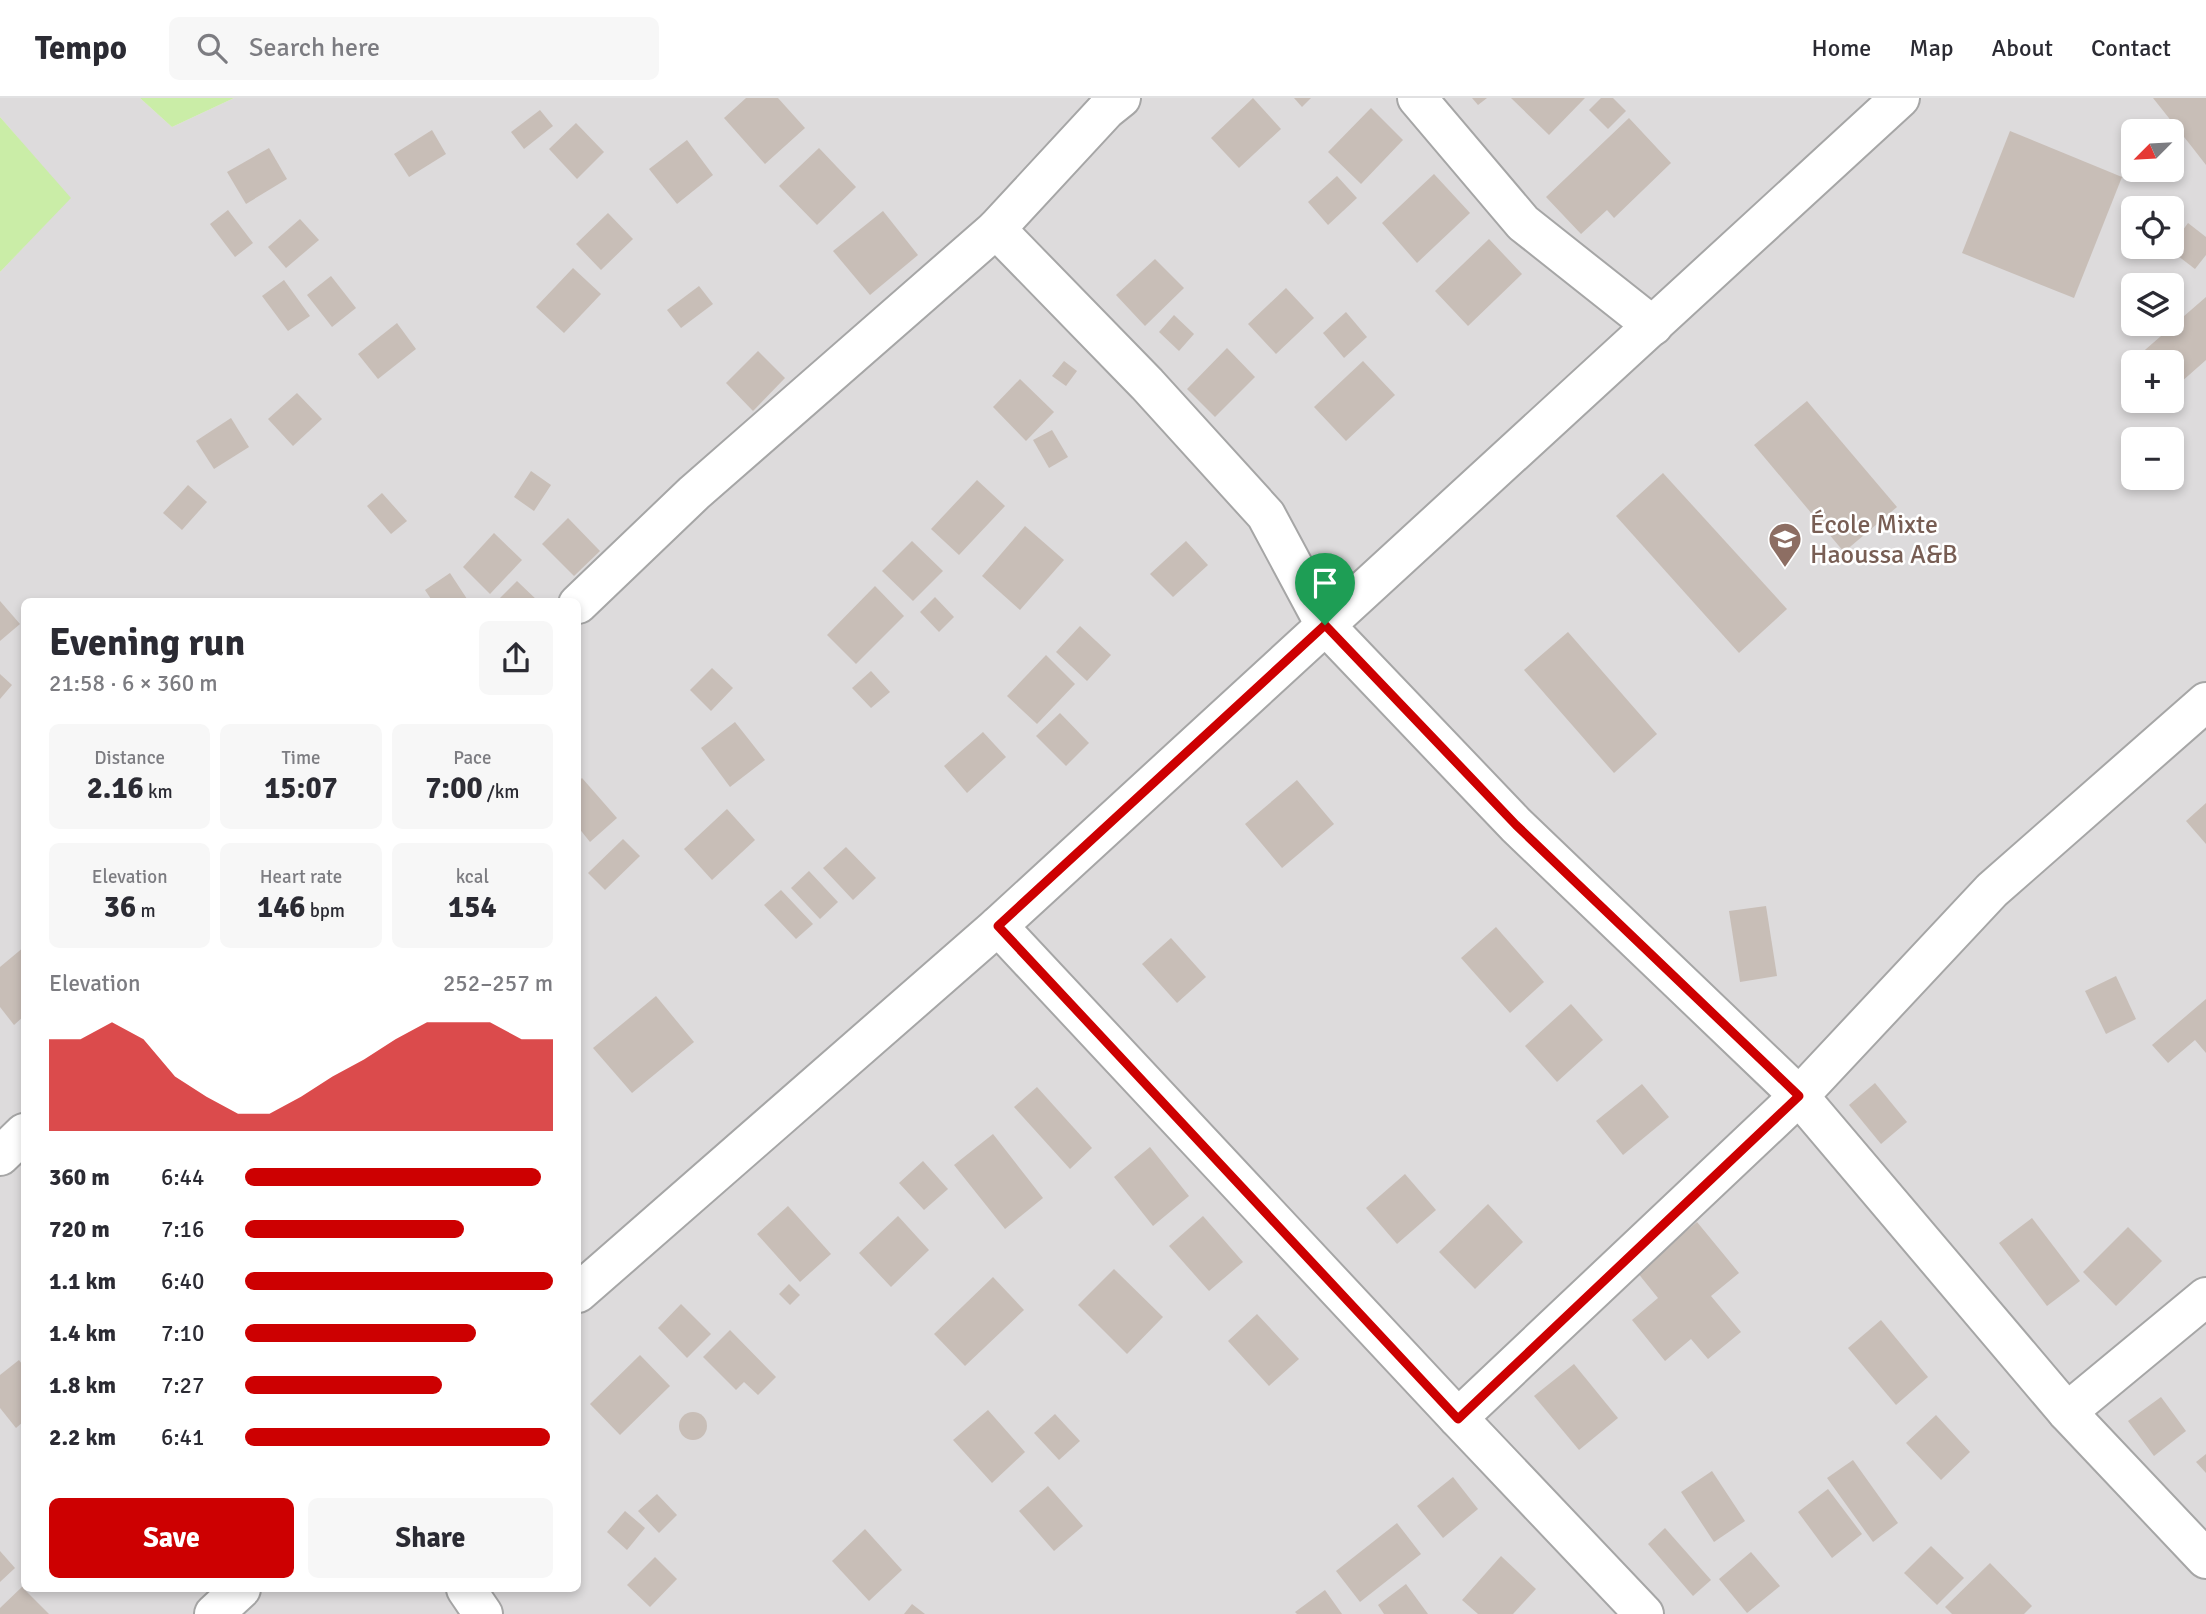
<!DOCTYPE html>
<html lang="en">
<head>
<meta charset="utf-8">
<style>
  body { margin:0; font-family:Signika,sans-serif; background:#f7f7f7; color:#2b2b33; height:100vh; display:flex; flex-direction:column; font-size:26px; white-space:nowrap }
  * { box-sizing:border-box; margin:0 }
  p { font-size:23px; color:#7c7c81 }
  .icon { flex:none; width:38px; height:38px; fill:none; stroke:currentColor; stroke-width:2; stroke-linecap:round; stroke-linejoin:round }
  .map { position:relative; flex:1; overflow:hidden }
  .side { position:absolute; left:21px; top:500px; width:560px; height:994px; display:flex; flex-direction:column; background:#fff; border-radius:10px; box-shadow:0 4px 10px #0003 }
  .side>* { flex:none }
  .needle { width:46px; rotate:246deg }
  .tools { position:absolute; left:2121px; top:21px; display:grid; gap:14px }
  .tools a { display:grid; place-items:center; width:63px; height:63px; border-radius:10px; background:#fff; box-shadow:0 4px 10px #0003; font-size:35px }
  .pin { position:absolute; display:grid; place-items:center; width:60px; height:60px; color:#fff; margin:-72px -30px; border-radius:50% 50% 50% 0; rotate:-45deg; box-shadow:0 0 7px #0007 }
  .pin .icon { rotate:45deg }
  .round { display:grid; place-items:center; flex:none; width:74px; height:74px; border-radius:10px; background:#f7f7f7 }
  .head { display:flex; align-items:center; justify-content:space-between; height:119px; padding:0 28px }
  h1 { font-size:38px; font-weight:700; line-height:52px }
  .metrics { display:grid; grid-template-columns:repeat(3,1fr); gap:10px; height:119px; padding:7px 28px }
  .metrics div { display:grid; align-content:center; border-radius:10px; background:#f7f7f7; text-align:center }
  .metrics b { font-size:30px; font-weight:700 }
  .metrics small { font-size:19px; font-weight:400 }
  .metrics p { font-size:19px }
  .chart { height:196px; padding:14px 28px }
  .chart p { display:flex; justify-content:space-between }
  .chart svg { width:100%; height:126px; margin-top:7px; fill:#cd0001; opacity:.7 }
  .primary-button { display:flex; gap:14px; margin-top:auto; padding:14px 28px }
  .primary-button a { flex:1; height:80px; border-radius:10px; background:#cd0001; color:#fff; font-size:28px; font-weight:700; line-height:80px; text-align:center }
  .primary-button a+a { background:#f7f7f7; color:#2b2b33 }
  ul { padding:0 28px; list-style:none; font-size:23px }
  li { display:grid; grid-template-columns:112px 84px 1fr; align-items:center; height:52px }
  li i { height:18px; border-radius:9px; background:#cd0001 }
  header { display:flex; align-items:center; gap:42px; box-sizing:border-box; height:98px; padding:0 35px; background:#fff; border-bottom:2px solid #e1e1e2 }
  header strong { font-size:33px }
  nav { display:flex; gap:38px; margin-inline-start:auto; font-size:24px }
  .search { width:490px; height:63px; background:#f7f7f7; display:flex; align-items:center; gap:18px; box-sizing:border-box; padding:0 24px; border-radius:10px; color:#7c7c81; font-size:26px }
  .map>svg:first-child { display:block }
  .residential { fill:#dddbdc; fill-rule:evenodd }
  .grass { fill:#caeda7 }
  .building { fill:#c8beb7 }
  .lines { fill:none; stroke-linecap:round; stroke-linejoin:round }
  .minor-casing { stroke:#a6a6a6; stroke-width:42 }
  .minor { stroke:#fff; stroke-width:38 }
  .route-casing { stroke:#fff; stroke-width:14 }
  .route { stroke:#cd0001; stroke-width:9 }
  .labels { text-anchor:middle; stroke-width:5; stroke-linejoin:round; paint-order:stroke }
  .education-label { font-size:26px; fill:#785e54; stroke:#fff; text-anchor:start }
</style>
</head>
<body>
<header>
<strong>Tempo</strong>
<div class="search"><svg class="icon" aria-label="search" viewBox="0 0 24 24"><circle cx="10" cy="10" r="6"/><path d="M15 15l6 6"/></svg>Search here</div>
<nav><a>Home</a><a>Map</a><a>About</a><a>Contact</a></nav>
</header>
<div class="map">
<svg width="2206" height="1516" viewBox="0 0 2206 1516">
  <rect width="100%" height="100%" fill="#f0ece4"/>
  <path class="residential" d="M0 0H140L172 29 234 0H2206V1516H0V174L70 100 0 19ZM2133 33H2172V72H2133ZM2133 110H2172V149H2133ZM2133 187H2172V226H2133ZM2133 264H2172V303H2133ZM2133 341H2172V380H2133ZM24 504H578V1491H24Z"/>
  <g class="grass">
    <polygon points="140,0 234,0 172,29"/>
    <polygon points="0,19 71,100 0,174"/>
  </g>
  <g class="building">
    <polygon points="746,0 778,0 805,30 765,66 724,20"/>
    <polygon points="1253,0 1281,31 1239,70 1211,40"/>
    <polygon points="1294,0 1311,0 1302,9"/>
    <polygon points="1472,0 1487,0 1478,7"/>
    <polygon points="1511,0 1585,0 1549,37"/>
    <polygon points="1601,0 1613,0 1626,13 1608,31 1589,12"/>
    <polygon points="2153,0 2206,0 2206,67 2192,49"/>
    <polygon points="1371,10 1403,42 1361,86 1328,54"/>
    <polygon points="540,12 553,28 524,51 511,34"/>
    <polygon points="1629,20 1671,65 1614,120 1607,112 1581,136 1546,99"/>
    <polygon points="576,25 604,54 577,81 549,51"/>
    <polygon points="432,32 446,56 409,79 394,56"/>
    <polygon points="2010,33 2122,79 2074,200 1962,155"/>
    <polygon points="687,42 713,77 677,106 649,71"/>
    <polygon points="269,50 287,81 246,106 227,74"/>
    <polygon points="819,50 856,89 817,127 779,88"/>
    <polygon points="1434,76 1470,115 1417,165 1382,125"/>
    <polygon points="1337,78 1357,100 1328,127 1308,104"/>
    <polygon points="228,112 253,145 235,159 210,126"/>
    <polygon points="883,113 918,157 870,197 833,153"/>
    <polygon points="608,115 633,141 601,172 576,146"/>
    <polygon points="300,121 319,142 286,170 268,149"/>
    <polygon points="2188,125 2206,139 2206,157 2195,171 2169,151"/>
    <polygon points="1489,141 1522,176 1468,228 1435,193"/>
    <polygon points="1155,161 1184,190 1145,228 1116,197"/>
    <polygon points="573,170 601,196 564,235 536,209"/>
    <polygon points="331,178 356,210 332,229 307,197"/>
    <polygon points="284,182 310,218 288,233 262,198"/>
    <polygon points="699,188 713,206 681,230 667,212"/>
    <polygon points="1286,190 1314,220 1276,256 1248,226"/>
    <polygon points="2206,199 2206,262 2172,292 2172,264 2133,264 2133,283 2123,271"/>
    <polygon points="1346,214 1367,239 1344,260 1323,235"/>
    <polygon points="1174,217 1194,236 1179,253 1159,234"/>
    <polygon points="397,225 416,251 378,281 358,256"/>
    <polygon points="1227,250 1255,279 1215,319 1187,291"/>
    <polygon points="758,253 785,280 753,313 726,285"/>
    <polygon points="1064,263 1077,273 1066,288 1052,278"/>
    <polygon points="1363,263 1395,297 1346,343 1314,309"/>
    <polygon points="1020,281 1054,314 1026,343 993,309"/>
    <polygon points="297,295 322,321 293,348 268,321"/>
    <polygon points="1807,303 1897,409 1844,454 1754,347"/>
    <polygon points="231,320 249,349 214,371 196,343"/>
    <polygon points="1052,332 1068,359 1049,370 1033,342"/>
    <polygon points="531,373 551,387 534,413 514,399"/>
    <polygon points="1663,375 1787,511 1739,555 1616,418"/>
    <polygon points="977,382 1005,408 959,457 931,431"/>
    <polygon points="188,387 207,404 182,432 163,415"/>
    <polygon points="382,395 407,423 391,436 367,408"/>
    <polygon points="568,420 600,453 574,478 542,446"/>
    <polygon points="1025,428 1064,462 1020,512 982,478"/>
    <polygon points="494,435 522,462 490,496 463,469"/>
    <polygon points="912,443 943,473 913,503 882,473"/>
    <polygon points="1186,443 1208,467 1173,499 1150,476"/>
    <polygon points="450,475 469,504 433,504 425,492"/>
    <polygon points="517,483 539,504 496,504"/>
    <polygon points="875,488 904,518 856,566 827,537"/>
    <polygon points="935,499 954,519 939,534 920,514"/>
    <polygon points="0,503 20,526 0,543"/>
    <polygon points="1080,528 1111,557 1087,583 1056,554"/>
    <polygon points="1568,534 1657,636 1614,675 1524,572"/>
    <polygon points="1046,557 1075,586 1037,626 1007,598"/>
    <polygon points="712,570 733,590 711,613 690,592"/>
    <polygon points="871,573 890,594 871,610 852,590"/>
    <polygon points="0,576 12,587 0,601"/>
    <polygon points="1060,615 1089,645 1066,668 1036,638"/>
    <polygon points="735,624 765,662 730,689 701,650"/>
    <polygon points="983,634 1006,659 967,695 944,668"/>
    <polygon points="582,680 617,720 590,744 578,729 578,684"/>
    <polygon points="1297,682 1334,726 1282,770 1245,726"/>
    <polygon points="2206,705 2206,746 2186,723"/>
    <polygon points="727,711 755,742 712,782 684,751"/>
    <polygon points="623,741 640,758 605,792 588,775"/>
    <polygon points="846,749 876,780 853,802 823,770"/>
    <polygon points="809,773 838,804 820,821 791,790"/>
    <polygon points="781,792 813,826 796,841 764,807"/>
    <polygon points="1766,808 1777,878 1740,884 1729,813"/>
    <polygon points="1496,829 1544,884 1510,915 1461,860"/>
    <polygon points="1171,840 1206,879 1177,905 1142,866"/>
    <polygon points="24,849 24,918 14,927 0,909 0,869"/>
    <polygon points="2116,878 2136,921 2106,936 2085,893"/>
    <polygon points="656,898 694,944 632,995 593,950"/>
    <polygon points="2206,901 2206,955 2195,942 2168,965 2152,947"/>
    <polygon points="1571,906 1603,942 1557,984 1525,948"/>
    <polygon points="1875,985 1907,1024 1881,1046 1849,1007"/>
    <polygon points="1642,986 1669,1019 1623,1057 1596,1023"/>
    <polygon points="1037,989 1092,1050 1070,1071 1014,1009"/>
    <polygon points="993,1036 1043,1100 1005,1131 954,1067"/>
    <polygon points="1150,1049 1189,1098 1153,1128 1114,1079"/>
    <polygon points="923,1063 948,1091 924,1112 899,1085"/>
    <polygon points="1405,1076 1436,1112 1397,1146 1366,1110"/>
    <polygon points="1488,1106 1523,1144 1475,1191 1439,1154"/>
    <polygon points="788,1108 831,1156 800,1184 757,1136"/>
    <polygon points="898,1118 929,1152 891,1189 859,1155"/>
    <polygon points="1203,1118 1243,1164 1209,1193 1169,1148"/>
    <polygon points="2032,1120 2080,1183 2047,1208 1999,1145"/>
    <polygon points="1697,1124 1739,1175 1711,1198 1741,1234 1708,1261 1691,1241 1665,1263 1632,1222 1658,1200 1637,1174"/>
    <polygon points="2128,1129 2162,1163 2116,1208 2083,1174"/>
    <polygon points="1114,1171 1163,1219 1127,1256 1078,1207"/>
    <polygon points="993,1179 1024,1212 965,1268 934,1236"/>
    <polygon points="789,1186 800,1197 790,1207 779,1196"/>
    <polygon points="681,1206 711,1236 687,1260 658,1230"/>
    <polygon points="1257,1216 1299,1261 1269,1288 1228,1243"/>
    <polygon points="1881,1222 1928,1279 1896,1307 1848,1250"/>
    <polygon points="730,1232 776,1279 758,1297 744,1284 736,1292 703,1259"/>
    <polygon points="640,1257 670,1288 620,1337 590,1306"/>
    <polygon points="19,1262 24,1269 24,1323 16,1330 0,1310 0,1277"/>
    <polygon points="1574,1266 1618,1320 1579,1352 1534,1298"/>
    <polygon points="2161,1299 2186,1333 2154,1358 2128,1323"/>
    <polygon points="988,1312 1025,1354 992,1385 953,1342"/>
    <circle cx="693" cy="1328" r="14"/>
    <polygon points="1055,1316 1080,1343 1059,1362 1034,1335"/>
    <polygon points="1936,1317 1970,1354 1941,1382 1906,1345"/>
    <polygon points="2206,1356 2206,1375 2196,1364"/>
    <polygon points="1853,1362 1898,1425 1873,1444 1827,1380"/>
    <polygon points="1712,1373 1745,1423 1714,1444 1681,1394"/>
    <polygon points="1453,1379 1478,1411 1443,1440 1417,1408"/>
    <polygon points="1048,1388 1083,1428 1054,1453 1019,1413"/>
    <polygon points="1828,1391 1862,1436 1832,1460 1798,1414"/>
    <polygon points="657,1396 677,1417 659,1435 638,1413"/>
    <polygon points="625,1413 645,1430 627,1452 607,1434"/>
    <polygon points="1397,1425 1421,1456 1360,1504 1336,1473"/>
    <polygon points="1665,1430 1711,1482 1693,1498 1648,1446"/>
    <polygon points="865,1431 902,1472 869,1503 832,1463"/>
    <polygon points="1931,1448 1964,1480 1937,1507 1904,1475"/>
    <polygon points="0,1453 15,1470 0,1484"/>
    <polygon points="1751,1454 1780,1488 1747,1515 1719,1481"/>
    <polygon points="1501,1458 1536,1491 1513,1516 1478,1516 1462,1502"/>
    <polygon points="655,1459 677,1481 650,1509 627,1487"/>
    <polygon points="1990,1465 2032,1508 2024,1516 1952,1516 1945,1509"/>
    <polygon points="1406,1486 1428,1516 1384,1516 1378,1507"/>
    <polygon points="23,1488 24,1491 49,1516 0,1516 0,1510"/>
    <polygon points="1325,1492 1342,1516 1297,1516 1295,1514"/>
    <polygon points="912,1506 925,1516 904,1516"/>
  </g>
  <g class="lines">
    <defs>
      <g id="minor">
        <polyline points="1121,0 1106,12 996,131 1147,286 1266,417 1325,527 1516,727 1799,998 2067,1314 2206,1461"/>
        <polyline points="1417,0 1523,125 1653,228"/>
        <polyline points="578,506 694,395 996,131"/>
        <polyline points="998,828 1458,1320 1644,1516"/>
        <polyline points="0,1058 24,1035"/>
        <polyline points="578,1195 998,828 1900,0"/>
        <polyline points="2067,1314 2206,1199"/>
        <polyline points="1458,1320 1799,998 1992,792 2206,604"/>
        <polyline points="466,1491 483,1516"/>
        <polyline points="214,1516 241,1491"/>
      </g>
    </defs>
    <use href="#minor" class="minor-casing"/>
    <use href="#minor" class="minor"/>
  </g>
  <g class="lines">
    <defs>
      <polygon id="route" points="1325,527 1516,727 1799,998 1458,1321 998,828"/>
    </defs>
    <use href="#route" class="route-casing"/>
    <use href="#route" class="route"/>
  </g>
  <defs>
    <symbol id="school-pin" viewBox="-11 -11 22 30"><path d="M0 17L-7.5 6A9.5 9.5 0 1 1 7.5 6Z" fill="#8d6e63" stroke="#fff"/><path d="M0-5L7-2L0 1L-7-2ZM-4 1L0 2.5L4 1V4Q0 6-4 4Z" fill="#fff"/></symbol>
  </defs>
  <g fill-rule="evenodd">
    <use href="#school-pin" x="1766" y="422" width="38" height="52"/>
  </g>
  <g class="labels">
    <g class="education-label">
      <text x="1810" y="435">École Mixte<tspan x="1810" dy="30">Haoussa A&amp;B</tspan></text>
    </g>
  </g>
</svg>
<div class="tools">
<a><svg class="needle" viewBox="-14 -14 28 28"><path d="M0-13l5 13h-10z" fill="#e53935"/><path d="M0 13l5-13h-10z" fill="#7c7c81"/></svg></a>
<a><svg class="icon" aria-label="locate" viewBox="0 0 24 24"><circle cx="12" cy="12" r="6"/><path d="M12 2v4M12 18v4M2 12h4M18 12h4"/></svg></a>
<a><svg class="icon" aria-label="layers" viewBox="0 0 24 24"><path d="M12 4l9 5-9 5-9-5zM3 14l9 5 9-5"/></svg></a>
<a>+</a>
<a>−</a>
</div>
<div class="pin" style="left:1325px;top:527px;background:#1e9e55"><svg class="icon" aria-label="arrive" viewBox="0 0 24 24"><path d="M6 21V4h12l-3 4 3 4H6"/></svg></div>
<section class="side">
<div class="head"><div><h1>Evening run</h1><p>21:58 · 6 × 360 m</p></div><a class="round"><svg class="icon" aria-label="share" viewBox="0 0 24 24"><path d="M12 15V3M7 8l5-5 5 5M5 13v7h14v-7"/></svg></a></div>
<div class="metrics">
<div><p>Distance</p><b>2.16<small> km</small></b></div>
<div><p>Time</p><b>15:07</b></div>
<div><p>Pace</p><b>7:00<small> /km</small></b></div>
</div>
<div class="metrics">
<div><p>Elevation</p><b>36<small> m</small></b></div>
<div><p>Heart rate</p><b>146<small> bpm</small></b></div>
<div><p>kcal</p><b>154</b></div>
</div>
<div class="chart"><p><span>Elevation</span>252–257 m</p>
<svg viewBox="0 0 160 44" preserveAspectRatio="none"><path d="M0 44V12L10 12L20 6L30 12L40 25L50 32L60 38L70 38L80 32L90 25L100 19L110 12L120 6L130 6L140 6L150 12L160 12V44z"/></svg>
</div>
<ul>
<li><b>360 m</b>6:44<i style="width:96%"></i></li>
<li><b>720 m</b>7:16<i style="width:71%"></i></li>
<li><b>1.1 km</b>6:40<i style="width:100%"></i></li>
<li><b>1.4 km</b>7:10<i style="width:75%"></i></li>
<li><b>1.8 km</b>7:27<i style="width:64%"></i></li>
<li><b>2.2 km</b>6:41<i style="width:99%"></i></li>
</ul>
<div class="primary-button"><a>Save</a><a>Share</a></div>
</section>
</div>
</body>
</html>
